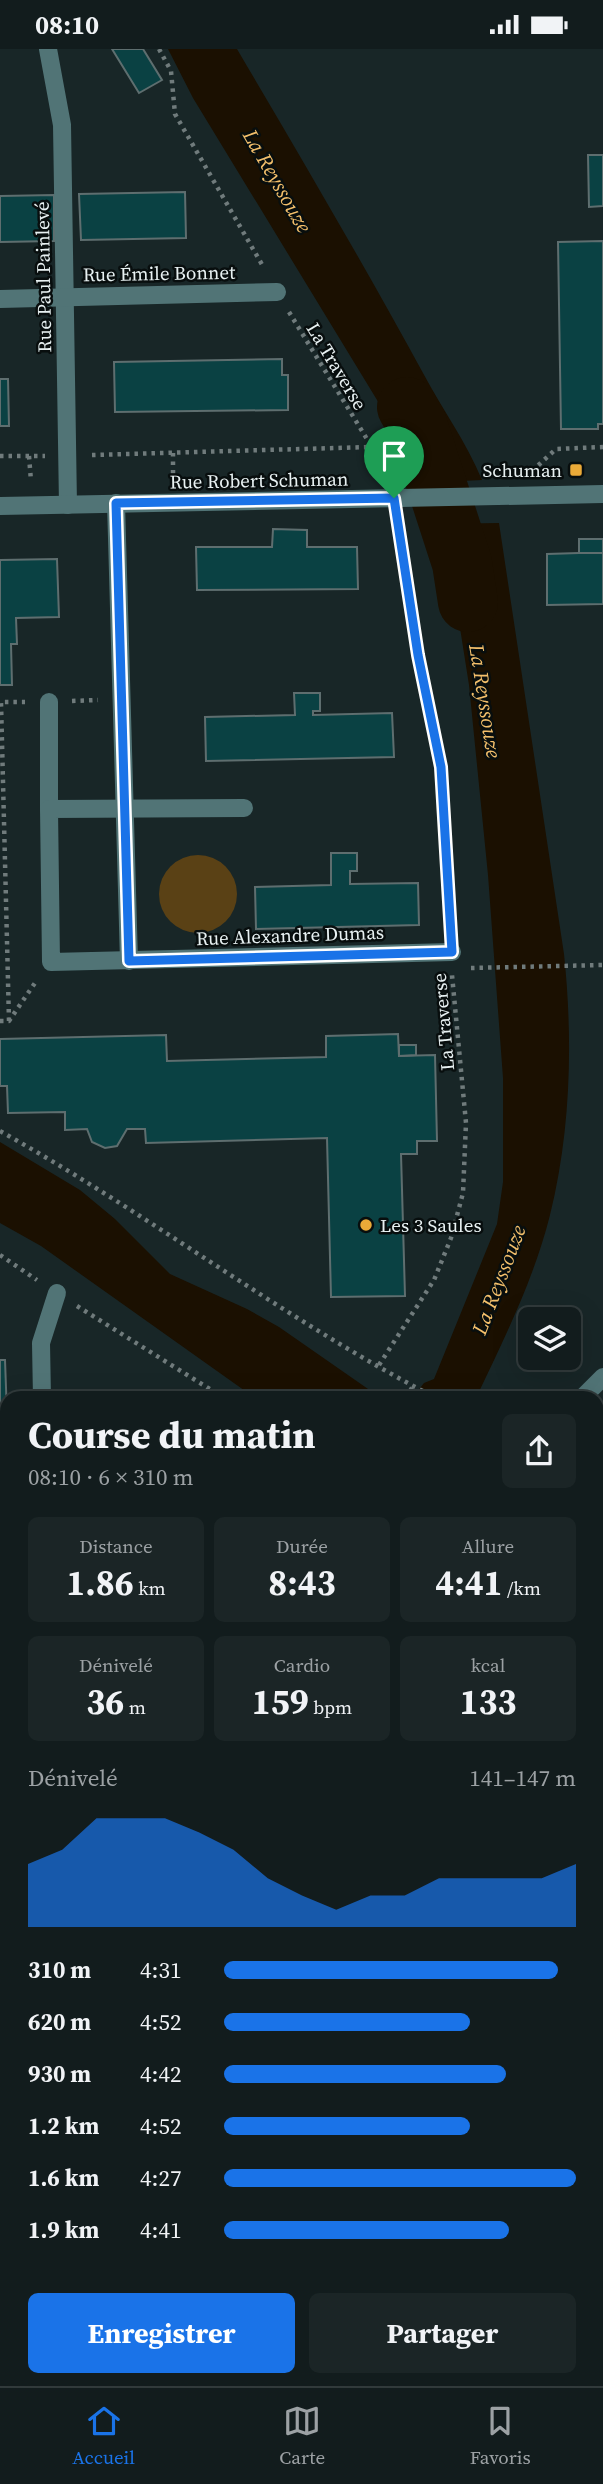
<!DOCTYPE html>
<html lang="fr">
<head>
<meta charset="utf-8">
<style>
  body { margin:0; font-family:"Source Serif 4",serif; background:#1b2526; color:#f1f3f6; height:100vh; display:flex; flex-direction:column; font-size:26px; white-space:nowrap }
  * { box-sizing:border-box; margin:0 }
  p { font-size:23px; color:#9ca1a4 }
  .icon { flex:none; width:38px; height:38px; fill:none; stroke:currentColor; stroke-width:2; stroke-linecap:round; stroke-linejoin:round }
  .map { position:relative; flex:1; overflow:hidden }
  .side { position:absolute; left:0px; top:1342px; width:604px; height:996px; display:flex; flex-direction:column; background:#121c1d; border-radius:21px 21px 0 0; box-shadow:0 7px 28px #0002,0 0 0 2px #313a3b }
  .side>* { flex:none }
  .buttons { position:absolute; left:518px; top:1258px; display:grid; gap:14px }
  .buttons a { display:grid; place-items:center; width:63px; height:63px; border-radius:10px; background:#121c1d; box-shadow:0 7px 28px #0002,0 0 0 2px #313a3b; font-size:35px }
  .pin { position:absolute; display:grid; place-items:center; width:60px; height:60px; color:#fff; margin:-72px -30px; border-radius:50% 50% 50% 0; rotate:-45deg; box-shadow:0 0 7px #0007 }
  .pin .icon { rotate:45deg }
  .round { display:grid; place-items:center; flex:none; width:74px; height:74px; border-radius:10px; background:#1b2526 }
  .summary { display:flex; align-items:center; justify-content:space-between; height:119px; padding:0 28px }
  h1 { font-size:38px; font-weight:700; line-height:52px }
  .stats { display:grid; grid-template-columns:repeat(3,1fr); gap:10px; height:119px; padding:7px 28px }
  .stats div { display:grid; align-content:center; border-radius:10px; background:#1b2526; text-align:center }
  .stats b { font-size:35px; font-weight:700 }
  .stats small { font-size:19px; font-weight:400 }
  .stats p { font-size:19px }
  .chart { height:196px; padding:14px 28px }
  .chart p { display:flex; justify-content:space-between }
  .chart svg { width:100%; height:126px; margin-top:7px; fill:#1a73e8; opacity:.7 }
  .action { display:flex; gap:14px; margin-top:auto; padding:14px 28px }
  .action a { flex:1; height:80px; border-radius:10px; background:#1a73e8; color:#fff; font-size:28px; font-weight:700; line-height:80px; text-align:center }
  .action a+a { background:#1b2526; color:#f1f3f6 }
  ul { padding:0 28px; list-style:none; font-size:23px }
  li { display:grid; grid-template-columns:112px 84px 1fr; align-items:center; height:52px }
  li i { height:18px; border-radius:9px; background:#1a73e8 }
  .status { display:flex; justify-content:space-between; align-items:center; height:49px; padding:0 35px; background:#121c1d; direction:ltr }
  .status svg { height:19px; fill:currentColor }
  .menu { display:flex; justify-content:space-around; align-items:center; height:98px; border-top:2px solid #313a3b; background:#121c1d; font-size:19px; color:#9ca1a4 }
  .menu a { display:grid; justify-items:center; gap:4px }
  .menu .current { color:#1a73e8 }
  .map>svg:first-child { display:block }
  .green { fill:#5a4115 }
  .water { fill:#1b1001 }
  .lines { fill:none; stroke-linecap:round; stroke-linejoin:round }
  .river { stroke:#1b1001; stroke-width:60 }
  .building { fill:#0a4143; stroke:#5e6e6f; stroke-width:2 }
  .path { stroke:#707b7c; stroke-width:4.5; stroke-dasharray:3.5 5; stroke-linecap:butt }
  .minor { stroke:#517476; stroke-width:18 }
  .major { stroke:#7ac5ca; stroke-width:18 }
  .route-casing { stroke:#fff; stroke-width:14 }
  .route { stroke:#1a73e8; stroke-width:9 }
  .poi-dot { fill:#eaaa38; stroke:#080e0e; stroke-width:2.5 }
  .labels { text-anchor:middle; stroke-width:5; stroke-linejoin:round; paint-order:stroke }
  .street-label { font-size:19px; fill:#e8f1f2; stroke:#080e0e }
  .poi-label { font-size:19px; fill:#e8f1f2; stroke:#080e0e; text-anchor:end }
  .water-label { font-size:21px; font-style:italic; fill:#f3bf6b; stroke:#080e0e }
</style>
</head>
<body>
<div class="status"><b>08:10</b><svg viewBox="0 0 49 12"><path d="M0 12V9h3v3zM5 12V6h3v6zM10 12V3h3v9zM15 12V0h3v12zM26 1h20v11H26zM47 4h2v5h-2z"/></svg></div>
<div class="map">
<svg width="603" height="2337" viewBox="0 0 603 2337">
  <rect width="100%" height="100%" fill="#182627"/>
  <circle class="green" cx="198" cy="845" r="39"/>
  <g class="water">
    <path d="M168 0H237C300 107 363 214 423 324 442 360 466 392 482 431L420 434 413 410 193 49Z"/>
    <path d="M499 474 564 905C573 991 571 1081 550 1166 534 1230 504 1290 476 1349H412L424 1334 434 1330 497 1175 503 1133V1029L488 826 469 636 454 541 436 475Z"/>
    <polygon points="0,1093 80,1141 115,1170 170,1225 247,1260 279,1278 381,1349 255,1349 41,1197 0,1174"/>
    <polygon points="597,1542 603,1544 603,1619 597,1617"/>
  </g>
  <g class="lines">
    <polyline class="river" points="407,358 417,375 462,514 468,553"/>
  </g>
  <g class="building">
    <polygon points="112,0 143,0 162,31 139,44"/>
    <polygon points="588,106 603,106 603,157 589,158"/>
    <polygon points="185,143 186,189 81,191 79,145"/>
    <polygon points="54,146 54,192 0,193 0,147"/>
    <polygon points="603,192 603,375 598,375 598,380 561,380 558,193"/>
    <polygon points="282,310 282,326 288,326 288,361 115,363 114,313"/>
    <polygon points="0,330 8,330 9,377 0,377"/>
    <polygon points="273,480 307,481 307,498 357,498 358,540 197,541 196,498 272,498"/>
    <rect x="579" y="490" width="24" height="14"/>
    <polygon points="579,504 603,504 603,555 547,556 547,505"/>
    <polygon points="57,510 59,568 16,569 17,595 11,595 12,636 0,636 0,511"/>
    <polygon points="294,644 320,644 320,662 313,662 313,666 392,664 394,708 206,712 205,668 295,666"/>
    <polygon points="331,804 357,804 357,822 350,822 350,835 418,834 419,876 256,880 255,838 331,836"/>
    <polygon points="398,985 399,1007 435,1006 437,1092 417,1092 417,1105 401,1105 405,1247 331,1248 327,1089 146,1094 145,1080 127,1080 117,1097 105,1099 92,1093 87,1080 65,1081 65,1063 8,1064 7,1037 0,1037 0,990 166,986 167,1012 326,1008 326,987"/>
    <polygon points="399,996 416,996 416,1006 399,1007"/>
    <polygon points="0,1311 5,1311 7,1366 7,1517 0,1517"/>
    <rect x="597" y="1820" width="6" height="53"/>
    <polygon points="0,2169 7,2169 7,2331 308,2331 308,2337 0,2337"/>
  </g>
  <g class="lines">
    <g class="path">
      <polyline points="159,0 171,22 175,65 264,219"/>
      <polyline points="289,263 389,426"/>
      <polyline points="173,404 173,431"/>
      <polyline points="92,406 370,398"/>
      <polyline points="0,407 45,407"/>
      <polyline points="29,407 31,432"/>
      <polyline points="532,422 556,400 603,398"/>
      <polyline points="398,475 418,605 441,718 450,879"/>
      <polyline points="72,652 98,651"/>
      <polyline points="471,919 603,916"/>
      <polyline points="0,972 9,972 37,931"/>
      <polyline points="9,972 1,653 25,653"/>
      <path d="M0 1082C149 1165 285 1271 436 1349"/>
      <polyline points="0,1206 37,1231"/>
      <polyline points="77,1257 224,1349"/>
      <polyline points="379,1316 434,1231 451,1189 463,1144 466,1074 452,926"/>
      <polyline points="406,1349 413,1337"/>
      <polyline points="597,1449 603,1465"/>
      <polyline points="597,1662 603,1665"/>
      <polyline points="0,1903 7,1896"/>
      <polyline points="0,2029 7,2029"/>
    </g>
    <g class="minor">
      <polyline points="48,0 62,76 68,456"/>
      <polyline points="0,250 277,243"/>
      <polyline points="116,454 129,912"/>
      <polyline points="0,457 603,445"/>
      <polyline points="49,653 49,760"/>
      <polyline points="244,759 49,760 51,913 452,903"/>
      <polyline points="42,1349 41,1294 57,1244"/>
      <polyline points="582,1349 603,1328"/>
      <polyline points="0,1569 7,1560"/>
      <polyline points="597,1903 603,1902"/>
      <polyline points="597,2142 603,2143"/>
      <polyline points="351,2331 351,2337"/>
    </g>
    <g class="major">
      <polyline points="0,2074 7,2073"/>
      <polyline points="597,2075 603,2076"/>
      <polyline points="597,2114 603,2115"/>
      <polyline points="0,2123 7,2123"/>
    </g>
  </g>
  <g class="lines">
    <defs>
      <polygon id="route" points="394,449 418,606 441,718 452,903 129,912 116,454"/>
    </defs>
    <use href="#route" class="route-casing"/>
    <use href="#route" class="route"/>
  </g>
  <g class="poi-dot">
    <rect x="569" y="414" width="14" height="14" rx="3.5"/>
    <circle cx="366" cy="1176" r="7"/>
  </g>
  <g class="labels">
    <g class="street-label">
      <text transform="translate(159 224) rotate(-1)" y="7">Rue Émile Bonnet</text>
      <text transform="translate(43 228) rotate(-91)" y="7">Rue Paul Painlevé</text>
      <text transform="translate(337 317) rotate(59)" y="7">La Traverse</text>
      <text transform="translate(259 431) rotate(-1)" y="7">Rue Robert Schuman</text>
      <text transform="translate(290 886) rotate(-2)" y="7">Rue Alexandre Dumas</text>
      <text transform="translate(443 973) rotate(-95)" y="7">La Traverse</text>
    </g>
    <g class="poi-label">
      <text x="562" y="428">Schuman</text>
      <text x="380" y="1183" text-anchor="start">Les 3 Saules</text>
    </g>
    <g class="water-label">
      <text transform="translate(277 132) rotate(60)" y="7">La Reyssouze</text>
      <text transform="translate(485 652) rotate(81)" y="7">La Reyssouze</text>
      <text transform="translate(499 1231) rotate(-69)" y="7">La Reyssouze</text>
    </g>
  </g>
</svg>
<div class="buttons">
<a><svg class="icon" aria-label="layers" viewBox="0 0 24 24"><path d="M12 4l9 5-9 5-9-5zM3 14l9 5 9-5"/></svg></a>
</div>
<div class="pin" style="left:394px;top:449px;background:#1e9e55"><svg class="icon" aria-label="arrive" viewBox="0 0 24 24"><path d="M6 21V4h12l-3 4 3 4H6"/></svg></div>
<section class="side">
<div class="summary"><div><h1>Course du matin</h1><p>08:10 · 6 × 310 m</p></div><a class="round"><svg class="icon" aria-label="share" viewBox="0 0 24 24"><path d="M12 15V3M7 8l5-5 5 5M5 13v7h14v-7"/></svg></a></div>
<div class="stats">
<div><p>Distance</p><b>1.86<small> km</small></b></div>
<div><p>Durée</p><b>8:43</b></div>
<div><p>Allure</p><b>4:41<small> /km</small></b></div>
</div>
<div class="stats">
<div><p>Dénivelé</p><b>36<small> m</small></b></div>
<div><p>Cardio</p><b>159<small> bpm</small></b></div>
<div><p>kcal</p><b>133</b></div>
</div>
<div class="chart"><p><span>Dénivelé</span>141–147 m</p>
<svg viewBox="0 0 160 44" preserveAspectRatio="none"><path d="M0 44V22L10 17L20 6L30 6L40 6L50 11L60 17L70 27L80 33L90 38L100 33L110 33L120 27L130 27L140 27L150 27L160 22V44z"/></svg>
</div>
<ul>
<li><b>310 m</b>4:31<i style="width:95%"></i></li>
<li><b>620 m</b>4:52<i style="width:70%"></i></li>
<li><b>930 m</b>4:42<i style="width:80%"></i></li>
<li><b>1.2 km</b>4:52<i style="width:70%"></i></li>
<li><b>1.6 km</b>4:27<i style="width:100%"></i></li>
<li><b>1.9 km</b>4:41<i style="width:81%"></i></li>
</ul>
<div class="action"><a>Enregistrer</a><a>Partager</a></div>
</section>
</div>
<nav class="menu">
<a class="current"><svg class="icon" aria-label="home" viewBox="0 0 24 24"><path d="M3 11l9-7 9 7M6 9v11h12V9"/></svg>Accueil</a>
<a><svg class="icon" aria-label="map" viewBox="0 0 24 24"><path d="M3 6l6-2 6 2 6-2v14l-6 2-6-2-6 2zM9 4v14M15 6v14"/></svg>Carte</a>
<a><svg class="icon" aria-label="saved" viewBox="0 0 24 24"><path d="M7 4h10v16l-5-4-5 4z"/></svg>Favoris</a>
</nav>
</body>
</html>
